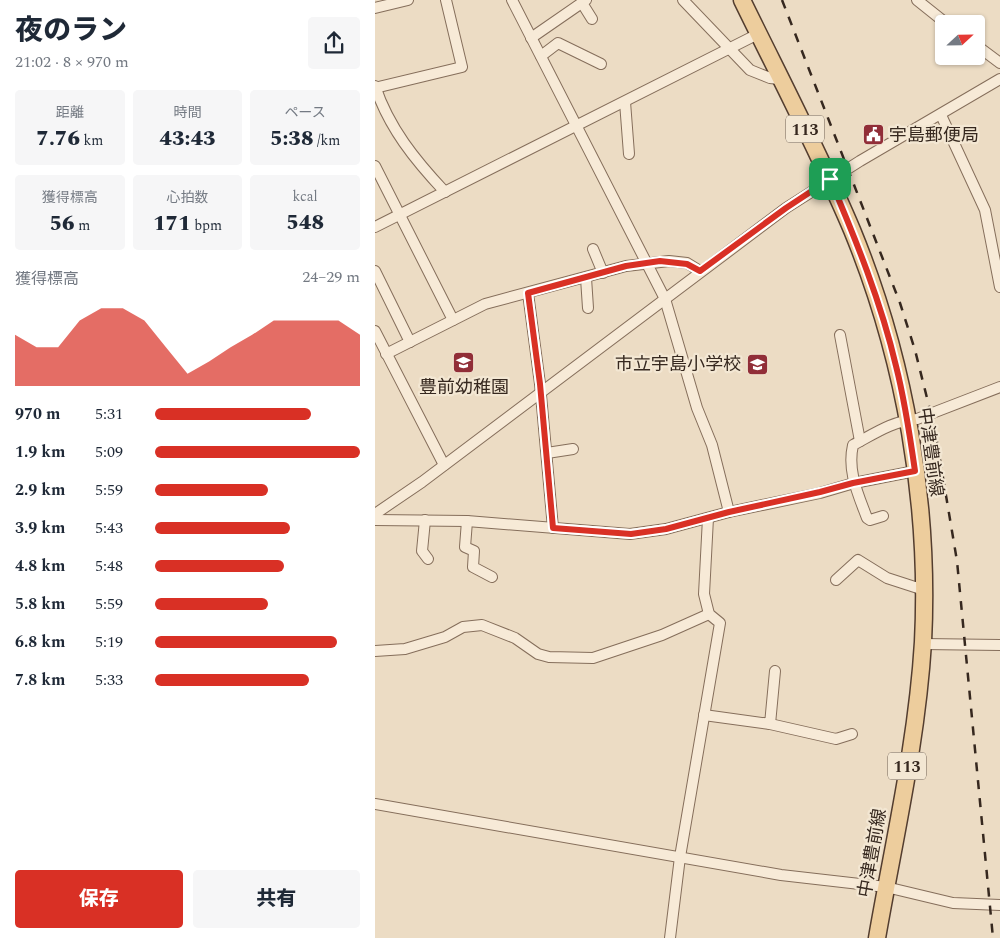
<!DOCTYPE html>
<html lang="ja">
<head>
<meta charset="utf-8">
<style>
  body { margin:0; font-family:Spectral,"Noto Sans JP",serif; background:#f6f6f7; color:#1f2937; height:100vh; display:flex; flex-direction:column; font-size:19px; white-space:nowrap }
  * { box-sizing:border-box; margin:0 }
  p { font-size:16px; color:#747a83 }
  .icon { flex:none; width:28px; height:28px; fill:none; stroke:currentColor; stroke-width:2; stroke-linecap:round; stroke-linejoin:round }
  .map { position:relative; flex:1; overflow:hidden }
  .sheet { display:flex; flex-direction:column; background:#fff; width:375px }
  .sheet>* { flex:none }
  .needle { width:32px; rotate:68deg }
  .tools { position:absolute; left:560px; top:15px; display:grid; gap:10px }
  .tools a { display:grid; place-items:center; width:50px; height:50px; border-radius:5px; background:#fff; box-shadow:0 1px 4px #0004; font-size:25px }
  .pin { position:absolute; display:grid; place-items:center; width:42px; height:42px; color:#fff; margin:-21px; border-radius:10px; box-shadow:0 2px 8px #0006 }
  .round { display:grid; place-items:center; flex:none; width:52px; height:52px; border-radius:5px; background:#f6f6f7 }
  .overview { display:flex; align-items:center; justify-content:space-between; height:85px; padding:0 15px }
  h1 { font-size:28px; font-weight:800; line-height:38px }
  .stats { display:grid; grid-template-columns:repeat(3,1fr); gap:8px; height:85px; padding:5px 15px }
  .stats div { display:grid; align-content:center; border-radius:5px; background:#f6f6f7; text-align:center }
  .stats b { font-size:21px; font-weight:800 }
  .stats small { font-size:14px; font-weight:400 }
  .stats p { font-size:14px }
  .chart { height:140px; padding:10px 15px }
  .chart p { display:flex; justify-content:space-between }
  .chart svg { width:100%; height:90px; margin-top:5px; fill:#d93025; opacity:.7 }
  .primary-button { display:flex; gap:10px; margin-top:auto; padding:10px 15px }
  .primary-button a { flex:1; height:58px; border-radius:5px; background:#d93025; color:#fff; font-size:20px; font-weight:800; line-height:58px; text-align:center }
  .primary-button a+a { background:#f6f6f7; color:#1f2937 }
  ul { padding:0 15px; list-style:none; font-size:16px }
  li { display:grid; grid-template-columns:80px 60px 1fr; align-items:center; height:38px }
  li i { height:12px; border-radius:6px; background:#d93025 }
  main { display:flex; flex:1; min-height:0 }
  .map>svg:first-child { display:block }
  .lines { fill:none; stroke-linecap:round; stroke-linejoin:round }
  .street-casing { stroke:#856e5b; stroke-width:12 }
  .primary-casing { stroke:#533d2f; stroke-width:19 }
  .street { stroke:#f7ead7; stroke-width:10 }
  .primary { stroke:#edcd9d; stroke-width:16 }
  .rail { stroke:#36281f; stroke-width:2.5; stroke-dasharray:9 9; stroke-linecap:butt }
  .route-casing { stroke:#fff; stroke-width:10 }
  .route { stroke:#d93025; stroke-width:6 }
  .labels { text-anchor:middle; stroke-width:4.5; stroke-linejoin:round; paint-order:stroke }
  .shield { fill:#f3e7d3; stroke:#6f6155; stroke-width:1 }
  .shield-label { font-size:16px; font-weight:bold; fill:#36281f }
  .poi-label { font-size:18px; fill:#36281f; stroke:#f3e7d3; text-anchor:start }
  .street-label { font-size:18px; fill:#36281f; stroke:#f3e7d3 }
</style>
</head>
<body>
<main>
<section class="sheet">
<div class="overview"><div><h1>夜のラン</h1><p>21:02 · 8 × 970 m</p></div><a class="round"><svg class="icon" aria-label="share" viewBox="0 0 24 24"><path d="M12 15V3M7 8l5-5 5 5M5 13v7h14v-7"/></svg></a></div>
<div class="stats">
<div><p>距離</p><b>7.76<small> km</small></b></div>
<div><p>時間</p><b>43:43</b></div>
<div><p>ペース</p><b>5:38<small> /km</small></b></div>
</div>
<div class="stats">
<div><p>獲得標高</p><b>56<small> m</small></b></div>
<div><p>心拍数</p><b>171<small> bpm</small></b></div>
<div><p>kcal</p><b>548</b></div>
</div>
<div class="chart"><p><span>獲得標高</span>24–29 m</p>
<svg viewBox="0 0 160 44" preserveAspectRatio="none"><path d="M0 44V19L10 25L20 25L30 12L40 6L50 6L60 12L70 25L80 38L90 32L100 25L110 19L120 12L130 12L140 12L150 12L160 19V44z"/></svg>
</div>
<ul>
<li><b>970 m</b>5:31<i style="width:76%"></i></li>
<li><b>1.9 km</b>5:09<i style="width:100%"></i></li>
<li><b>2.9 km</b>5:59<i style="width:55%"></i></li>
<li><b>3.9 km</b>5:43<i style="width:66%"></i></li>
<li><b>4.8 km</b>5:48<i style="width:63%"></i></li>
<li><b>5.8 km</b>5:59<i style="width:55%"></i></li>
<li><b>6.8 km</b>5:19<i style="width:89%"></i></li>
<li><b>7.8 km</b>5:33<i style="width:75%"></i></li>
</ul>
<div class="primary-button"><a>保存</a><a>共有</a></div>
</section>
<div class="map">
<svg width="625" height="938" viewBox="0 0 625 938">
  <rect width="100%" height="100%" fill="#ecdcc4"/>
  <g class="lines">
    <defs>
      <g id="street">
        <polyline points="137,0 290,299 322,408 337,445 354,512"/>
        <polyline points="308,0 375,70 395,78 404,79"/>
        <polyline points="542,0 572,24"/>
        <polyline points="207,3 217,19"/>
        <polyline points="0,8 33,0"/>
        <polyline points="156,38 211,0"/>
        <polyline points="601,45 625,63"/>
        <polyline points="166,56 183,43 226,64"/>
        <path d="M0 86C14 128 40 160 70 192"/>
        <polyline points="0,88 87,67 71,0"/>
        <polyline points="250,102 254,154"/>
        <polyline points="566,115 610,210 625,287"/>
        <polyline points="0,166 78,320"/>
        <polyline points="0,227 383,34"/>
        <polyline points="218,249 228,273"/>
        <polyline points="0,271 35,342"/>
        <polyline points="211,278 213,308"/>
        <polyline points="153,293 165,384 178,528"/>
        <polyline points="0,331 69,465"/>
        <polyline points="465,335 485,441"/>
        <polyline points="11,354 110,304 251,266 294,261 312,263 325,271"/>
        <polyline points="172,453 198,449"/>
        <polyline points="0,514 47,482 411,208 485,161 625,79"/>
        <path d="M508 516 495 520 492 518C483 494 472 471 478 445 499 434 517 421 542 419L625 387"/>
        <polyline points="0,520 92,521 255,534 291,529 354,512 445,493 479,483 540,471"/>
        <polyline points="50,520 47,551 53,559"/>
        <polyline points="92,521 90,547 99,551 98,567 117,577"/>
        <polyline points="461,580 483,560 512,578 549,590"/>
        <polyline points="548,644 625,645"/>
        <polyline points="0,651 30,649 70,637 88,627 107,625 140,638 163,654 174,657 218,658 287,635 334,614"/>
        <polyline points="329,715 395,724 400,671"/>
        <polyline points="395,724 461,739 477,734"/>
        <polyline points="0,804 406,875 511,887 578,903 625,905"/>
        <polyline points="295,938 305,857 345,623 334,614 329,594 333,518"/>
      </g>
      <path id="primary" d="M367 0C404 76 444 152 477 230 530 359 555 503 548 642 542 742 519 840 502 938"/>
    </defs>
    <use href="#street" class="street-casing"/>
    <use href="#primary" class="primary-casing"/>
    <use href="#street" class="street"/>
    <use href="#primary" class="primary"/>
    <polyline class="rail" points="407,0 525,303 540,350 560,430 582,561 618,938"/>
  </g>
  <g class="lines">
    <defs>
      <path id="route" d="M455 179C481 240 506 302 521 366 530 401 535 436 540 471L478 483 445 492 354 512 291 529 256 534 178 528 165 384 153 293 251 266 285 261 312 264 325 271 411 208Z"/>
    </defs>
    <use href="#route" class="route-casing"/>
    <use href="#route" class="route"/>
  </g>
  <defs>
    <symbol id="civic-square" viewBox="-11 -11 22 22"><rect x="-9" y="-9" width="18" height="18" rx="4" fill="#912e38" stroke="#f3e7d3"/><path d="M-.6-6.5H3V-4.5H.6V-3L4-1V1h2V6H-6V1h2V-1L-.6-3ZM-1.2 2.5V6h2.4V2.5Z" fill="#fff"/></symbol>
    <symbol id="school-square" viewBox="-11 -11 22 22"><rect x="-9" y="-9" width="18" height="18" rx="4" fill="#912e38" stroke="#f3e7d3"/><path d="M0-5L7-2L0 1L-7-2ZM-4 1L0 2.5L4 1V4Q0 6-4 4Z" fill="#fff"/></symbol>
  </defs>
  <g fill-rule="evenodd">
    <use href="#civic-square" x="486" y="122" width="25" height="25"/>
    <use href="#school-square" x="76" y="350" width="25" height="25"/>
    <use href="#school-square" x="370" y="352" width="25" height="25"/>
  </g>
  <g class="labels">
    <g class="shield">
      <rect x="411" y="115.5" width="38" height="27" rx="4"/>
      <rect x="513" y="752.5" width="38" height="27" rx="4"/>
    </g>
    <g class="shield-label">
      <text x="430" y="135">113</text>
      <text x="532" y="772">113</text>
    </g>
    <g class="poi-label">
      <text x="514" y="141">宇島郵便局</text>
      <text x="366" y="370" text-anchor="end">市立宇島小学校</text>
      <text x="89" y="393" text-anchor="middle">豊前幼稚園</text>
    </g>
    <g class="street-label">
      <text transform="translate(556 452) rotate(82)" y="6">中津豊前線</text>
      <text transform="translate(497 853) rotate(-80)" y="6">中津豊前線</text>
    </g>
  </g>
</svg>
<div class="tools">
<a><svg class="needle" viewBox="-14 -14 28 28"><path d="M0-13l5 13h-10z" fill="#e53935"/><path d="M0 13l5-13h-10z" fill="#747a83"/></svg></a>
</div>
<div class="pin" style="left:455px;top:179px;background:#1e9e55"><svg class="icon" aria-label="arrive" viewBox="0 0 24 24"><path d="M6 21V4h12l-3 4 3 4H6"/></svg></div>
</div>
</main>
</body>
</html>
